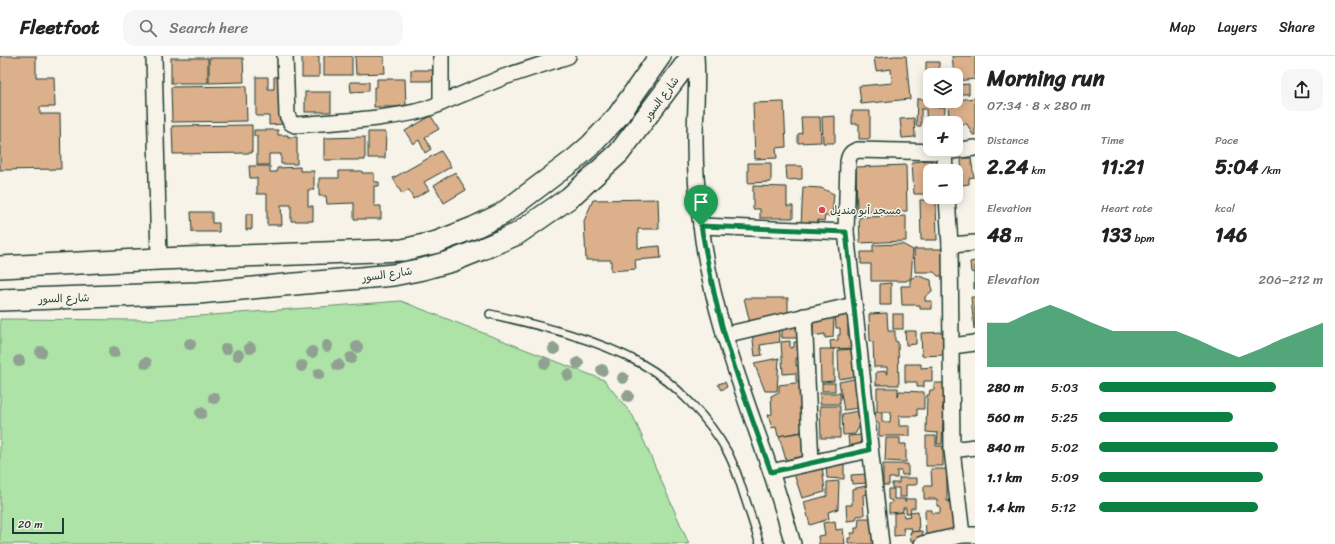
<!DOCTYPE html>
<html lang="en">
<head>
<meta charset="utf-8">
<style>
  body { margin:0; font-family:Sriracha,"Playpen Sans Arabic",sans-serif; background:#f6f6f6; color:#222; height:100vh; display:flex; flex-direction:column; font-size:15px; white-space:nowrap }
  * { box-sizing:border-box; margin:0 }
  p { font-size:13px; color:#767676 }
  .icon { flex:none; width:22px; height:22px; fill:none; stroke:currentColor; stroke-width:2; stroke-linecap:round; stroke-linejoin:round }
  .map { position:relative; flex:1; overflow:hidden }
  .panel { display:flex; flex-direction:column; background:#fff; width:360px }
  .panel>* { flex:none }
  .controls { position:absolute; left:923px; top:12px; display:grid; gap:8px }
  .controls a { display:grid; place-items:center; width:40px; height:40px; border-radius:8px; background:#fff; box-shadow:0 2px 10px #0003; font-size:20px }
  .scale { position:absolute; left:12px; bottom:10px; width:52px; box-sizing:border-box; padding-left:4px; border:2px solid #1f3d34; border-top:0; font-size:11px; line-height:14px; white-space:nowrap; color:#1f3d34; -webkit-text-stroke:3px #f7f3e8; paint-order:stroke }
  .pin { position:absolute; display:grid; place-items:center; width:34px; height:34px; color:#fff; margin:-41px -17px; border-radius:50% 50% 50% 0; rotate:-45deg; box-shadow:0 0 4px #0007 }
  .pin .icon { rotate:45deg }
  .round { display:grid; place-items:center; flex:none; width:42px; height:42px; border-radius:12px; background:#f6f6f6 }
  .headline { display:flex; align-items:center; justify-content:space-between; height:68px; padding:0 12px }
  h1 { font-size:22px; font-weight:700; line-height:30px }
  .metrics { display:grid; grid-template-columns:repeat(3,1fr); gap:6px; height:68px; padding:4px 12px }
  .metrics div { display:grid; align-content:center }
  .metrics b { font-size:20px; font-weight:700 }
  .metrics small { font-size:11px; font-weight:400 }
  .metrics p { font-size:11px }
  .chart { height:112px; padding:8px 12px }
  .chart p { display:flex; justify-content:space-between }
  .chart svg { width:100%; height:72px; margin-top:4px; fill:#0b8043; opacity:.7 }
  ul { padding:0 12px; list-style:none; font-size:13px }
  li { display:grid; grid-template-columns:64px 48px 1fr; align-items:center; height:30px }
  li i { height:10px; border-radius:5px; background:#0b8043 }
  header { display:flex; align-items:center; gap:24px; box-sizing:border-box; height:56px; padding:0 20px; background:#fff; border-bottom:1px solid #e0e0e0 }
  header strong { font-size:19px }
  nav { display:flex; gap:22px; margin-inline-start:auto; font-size:14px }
  .search { width:280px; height:36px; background:#f6f6f6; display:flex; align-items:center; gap:10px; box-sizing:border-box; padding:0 14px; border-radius:12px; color:#767676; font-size:15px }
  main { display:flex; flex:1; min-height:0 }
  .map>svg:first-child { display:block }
  .green { fill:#ade3a6; stroke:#66906d }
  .building { fill:#dbb08b; stroke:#1f3d34 }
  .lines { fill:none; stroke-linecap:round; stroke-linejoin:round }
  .service-casing { stroke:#1f3d34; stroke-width:10 }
  .minor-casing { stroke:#1f3d34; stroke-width:18 }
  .secondary-casing { stroke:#1f3d34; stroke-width:24 }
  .service { stroke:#f7f3e8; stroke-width:7 }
  .minor { stroke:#f7f3e8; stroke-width:15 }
  .secondary { stroke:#f7f3e8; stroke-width:21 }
  .tree { fill:#90a192 }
  .route-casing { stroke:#fff; stroke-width:8 }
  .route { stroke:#0b8043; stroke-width:5 }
  .poi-dot { fill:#d1495b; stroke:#f7f3e8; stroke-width:1.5 }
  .labels { text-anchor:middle; stroke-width:3; stroke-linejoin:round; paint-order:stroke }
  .street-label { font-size:11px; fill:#1f3d34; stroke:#f7f3e8 }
  .poi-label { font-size:11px; fill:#1f3d34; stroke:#f7f3e8; text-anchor:start }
</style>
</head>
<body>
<header>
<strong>Fleetfoot</strong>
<div class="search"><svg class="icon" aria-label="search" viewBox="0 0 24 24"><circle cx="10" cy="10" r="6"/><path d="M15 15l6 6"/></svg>Search here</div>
<nav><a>Map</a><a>Layers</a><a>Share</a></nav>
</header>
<main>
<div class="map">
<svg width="975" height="488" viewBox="0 0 975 488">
  <rect width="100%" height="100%" fill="#f7f3e8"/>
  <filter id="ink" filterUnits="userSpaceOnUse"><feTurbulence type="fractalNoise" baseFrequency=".025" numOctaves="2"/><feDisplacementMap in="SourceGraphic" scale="8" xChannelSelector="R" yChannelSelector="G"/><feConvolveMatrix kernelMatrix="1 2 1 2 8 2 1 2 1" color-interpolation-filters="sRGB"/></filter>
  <g filter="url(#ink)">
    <polygon class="green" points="401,245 604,324 633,360 689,488 0,488 0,263 145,264"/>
    <g class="building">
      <polygon points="0,0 36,0 36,21 54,21 55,51 40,51 40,58 60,58 61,113 0,114"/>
      <rect x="302" y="0" width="17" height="21"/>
      <rect x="324" y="0" width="28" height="19"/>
      <polygon points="355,0 384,0 385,17 356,18"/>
      <polygon points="895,0 906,0 910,43 861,48 859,30 892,27 891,13 876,15 874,2"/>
      <polygon points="952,0 975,0 975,23 956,25 956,19 954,19"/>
      <rect x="171" y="2" width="37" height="25"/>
      <polygon points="209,2 243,2 244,26 209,27"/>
      <polygon points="926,6 939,6 939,19 930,19 930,28 926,28"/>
      <rect x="411" y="14" width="23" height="11"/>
      <polygon points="283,20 284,68 269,69 269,60 256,60 256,21 268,21 268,33 274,33 274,21"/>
      <polygon points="377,23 405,23 406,51 374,51 374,31 377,31"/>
      <polygon points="350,26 369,26 369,35 351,36"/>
      <polygon points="969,28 969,38 956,38 956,29"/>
      <polygon points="246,30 247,65 172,66 171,31"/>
      <rect x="305" y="36" width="26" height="20"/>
      <polygon points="975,42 975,79 973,79 967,68 956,68 956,67 949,67 948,45"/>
      <polygon points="917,43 930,43 930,45 935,45 935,51 945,51 944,67 930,67 930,77 927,77 926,53 921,53 921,70 916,70"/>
      <polygon points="784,46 786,91 776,92 777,102 755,103 753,47"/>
      <polygon points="852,55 870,55 870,83 859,83 859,68 852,68"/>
      <polygon points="431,60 439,73 425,81 431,93 425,97 419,84 413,88 405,75"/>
      <polygon points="835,60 835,87 823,87 822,61"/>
      <polygon points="801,61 820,61 821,86 798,87 798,78 802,77"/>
      <polygon points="914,62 915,81 902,82 900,63"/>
      <polygon points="252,69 252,97 173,98 172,70"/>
      <polygon points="254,74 278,74 278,79 288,79 288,81 297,81 297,108 281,108 281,98 269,98 269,109 257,109 257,80 254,80"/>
      <polygon points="368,76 386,76 385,102 368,102"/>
      <polygon points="365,81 365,104 324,104 324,82"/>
      <polygon points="441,95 451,111 424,126 429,134 413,143 409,134 402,138 393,122"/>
      <polygon points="961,102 971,102 974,121 969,122 969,128 962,129"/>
      <polygon points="932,104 932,115 930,115 930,138 914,138 912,106"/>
      <polygon points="748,107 771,107 771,126 748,127"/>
      <polygon points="906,109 907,155 857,156 856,111"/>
      <polygon points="249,110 270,110 270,116 277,116 277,112 300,111 300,115 314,115 314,134 308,134 308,150 313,150 313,165 291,165 291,149 281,149 282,169 267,169 267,138 257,138 257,122 250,122"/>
      <polygon points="786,110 802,110 802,123 787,124"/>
      <polygon points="339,115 362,115 362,117 374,117 374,126 379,126 379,130 374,130 374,150 381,150 381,163 354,163 354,147 327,148 326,140 319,140 319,122 339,122"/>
      <polygon points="455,116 466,134 444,147 434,129"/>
      <polygon points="753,130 787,131 787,150 793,150 793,162 760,162 760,153 753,153"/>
      <polygon points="803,131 821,132 834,138 832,160 825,160 824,165 818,164 817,170 801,169"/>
      <polygon points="658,143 659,173 638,173 638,192 660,190 661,202 635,204 636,213 611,215 611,204 586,204 584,165 593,144"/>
      <polygon points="920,144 936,144 937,184 921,184"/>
      <polygon points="191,156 212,156 212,167 219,167 219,176 192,176"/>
      <polygon points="246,158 252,158 252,173 246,174"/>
      <polygon points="906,160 906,185 860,187 859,161"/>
      <polygon points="902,188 913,194 911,222 906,225 871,225 871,208 861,208 861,196 873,196 873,189"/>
      <polygon points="914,193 942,193 943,220 938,220 934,216 915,216"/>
      <polygon points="975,205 975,233 974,233 974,217 971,216 970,206"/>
      <polygon points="916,219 931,224 932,235 925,241 925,245 932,245 932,253 920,253 920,249 902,249 901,230 910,230 910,224"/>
      <polygon points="891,227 891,249 880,249 880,228"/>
      <polygon points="971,241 975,241 975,272 974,273"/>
      <polygon points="744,242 788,242 788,258 750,267"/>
      <polygon points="852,253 853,268 848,269 848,279 853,279 854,292 831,293 830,285 838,284 838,279 840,279 840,272 836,272 835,257"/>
      <polygon points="887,257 888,275 895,275 895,285 898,286 899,329 876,329 876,316 886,315 887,319 887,311 874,311 873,286 870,285 869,258"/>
      <rect x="893" y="258" width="10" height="15"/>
      <polygon points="834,259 833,281 825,282 825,278 813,280 813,262"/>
      <polygon points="782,269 801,269 802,282 782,282"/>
      <polygon points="778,272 780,286 760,289 762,299 755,300 752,276"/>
      <polygon points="905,275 916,275 916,288 906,289"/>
      <polygon points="943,276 944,299 922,300 921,277"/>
      <polygon points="790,285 790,292 794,291 794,286 803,286 804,302 796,302 796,310 802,309 803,325 796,325 796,317 783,318 781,286"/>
      <polygon points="820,293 834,293 834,325 821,326"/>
      <polygon points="857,293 857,320 839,323 838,294"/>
      <polygon points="779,302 777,335 765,335 754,307"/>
      <polygon points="905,308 921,308 921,312 932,311 932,325 924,325 924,331 917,331 917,326 905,326"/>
      <polygon points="858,322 859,352 844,354 839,326"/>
      <polygon points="725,326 727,331 721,334 718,328"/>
      <polygon points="803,326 800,347 807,347 802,367 801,376 778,380 776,371 772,372 768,359 772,358 771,340 779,336 779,329"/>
      <rect x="822" y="327" width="13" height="8"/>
      <polygon points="934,327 947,327 946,339 942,354 947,354 946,362 943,362 942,388 937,388 938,377 926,376 927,339 929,339 930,334 934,334"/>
      <polygon points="877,332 898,332 898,341 899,335 924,336 924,353 917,353 917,360 899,360 899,370 910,370 910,380 879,380 879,368 875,365 875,356 882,357 882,366 890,366 891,356 877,356"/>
      <rect x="820" y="337" width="20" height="11"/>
      <polygon points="820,350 840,350 840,382 821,382"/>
      <polygon points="863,354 864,371 859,371 855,378 843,379 842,358"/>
      <polygon points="804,376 806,400 786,404 779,380"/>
      <polygon points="861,379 861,389 849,390 848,380"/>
      <polygon points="926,380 936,380 936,390 943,390 943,410 926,410"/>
      <polygon points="886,382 900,382 900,388 906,388 906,406 885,405"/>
      <polygon points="844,403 844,423 827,422 826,407"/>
      <polygon points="883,408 908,408 908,419 902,419 901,415 897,415 897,422 889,422 889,429 883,429"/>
      <polygon points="822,409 825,436 802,442 793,415"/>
      <polygon points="931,413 947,413 947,445 952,445 953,476 926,481 925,454 932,454 932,457 940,457 940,450 937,450 937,443 924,443 924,430 932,430"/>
      <polygon points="867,418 868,427 852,428 851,419"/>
      <polygon points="899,422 917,422 917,429 906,429 906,441 899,441 899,432 892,432 892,427 899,427"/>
      <polygon points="839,425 838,453 828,456 829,463 810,469 804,446 827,440 827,426"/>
      <polygon points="870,429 870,437 863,439 864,459 857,460 856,464 847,465 846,449 852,449 852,433"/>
      <polygon points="888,433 894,433 894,443 905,443 905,446 906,443 915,443 915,452 911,452 910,457 906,457 906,452 903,452 903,456 889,457 889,448 892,447 892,445 888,443"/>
      <polygon points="918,455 919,475 912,476 911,472 903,472 904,479 894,480 894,457 903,456 904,461 911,460 910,456"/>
      <polygon points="859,462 874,462 875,488 848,488 848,482 851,482 851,477 855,477 855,472 858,472"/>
      <polygon points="835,465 836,474 843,473 845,488 819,488 818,480 825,479 823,467"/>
      <polygon points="922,475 923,483 911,485 910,476"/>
    </g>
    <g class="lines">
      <defs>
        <path id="service" d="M490 258C542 270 595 282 642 308 675 326 710 364 728 397 734 409 739 423 743 436 749 453 754 471 760 488"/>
        <g id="minor">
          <polyline points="154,0 159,203"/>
          <path d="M285 0 287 59 291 67 295 69C323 67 351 65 378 62 399 59 421 57 441 47V0"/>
          <path d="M696 0C698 28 695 56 695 85 695 113 697 141 701 169 711 255 743 335 771 416 779 440 786 464 793 488"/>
          <polyline points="441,47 504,21 568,0"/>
          <polyline points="944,96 945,115"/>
          <polyline points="947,141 950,189 952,394 962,479"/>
          <polyline points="701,170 846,176"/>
          <polyline points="950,189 975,187"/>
          <polyline points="804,260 811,407"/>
          <polyline points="724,279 854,249"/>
          <polyline points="952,290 975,287"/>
          <polyline points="952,394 975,391"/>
          <polyline points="771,416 869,394"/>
          <path d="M881 488 846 176 848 106C849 99 851 96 858 94L944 96 975 92"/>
          <polyline points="922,488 962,479 975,479"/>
        </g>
        <g id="secondary">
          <polyline points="0,211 159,203 403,194 437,186 473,172 502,158 575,103 591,89 618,60 660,0"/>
          <polyline points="0,244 198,237 393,219 423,213 452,205 482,193 517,178 569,142 619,97 692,0"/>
        </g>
      </defs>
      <use href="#service" class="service-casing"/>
      <use href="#minor" class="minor-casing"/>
      <use href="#secondary" class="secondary-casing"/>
      <use href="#service" class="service"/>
      <use href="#minor" class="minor"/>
      <use href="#secondary" class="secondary"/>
    </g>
    <g class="tree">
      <circle cx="190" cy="288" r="6"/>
      <circle cx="327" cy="290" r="6"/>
      <circle cx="357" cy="291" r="6"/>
      <circle cx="250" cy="292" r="6"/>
      <circle cx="226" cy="293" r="6"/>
      <circle cx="554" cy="293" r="6"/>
      <circle cx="41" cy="296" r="6"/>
      <circle cx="114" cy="296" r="6"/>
      <circle cx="312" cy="296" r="6"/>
      <circle cx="238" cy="299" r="6"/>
      <circle cx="351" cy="302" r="6"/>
      <circle cx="19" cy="305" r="6"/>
      <circle cx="146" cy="307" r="6"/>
      <circle cx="545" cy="307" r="6"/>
      <circle cx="578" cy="307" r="6"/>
      <circle cx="338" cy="309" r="6"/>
      <circle cx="302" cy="310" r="6"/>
      <circle cx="602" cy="314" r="6"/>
      <circle cx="319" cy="318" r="6"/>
      <circle cx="568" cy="319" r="6"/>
      <circle cx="623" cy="322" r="6"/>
      <circle cx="628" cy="340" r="6"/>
      <circle cx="214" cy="342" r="6"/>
      <circle cx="201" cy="357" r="6"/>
    </g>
  </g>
  <g class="lines" filter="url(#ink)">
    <defs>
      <path id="route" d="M701 170 846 176 869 394 771 416C755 371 738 326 725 280 714 244 708 207 701 170Z"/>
    </defs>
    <use href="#route" class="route-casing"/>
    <use href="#route" class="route"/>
  </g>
  <circle class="poi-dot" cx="822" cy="154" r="4"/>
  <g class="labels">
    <g class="street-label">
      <text transform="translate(661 42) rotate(-53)" y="4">شارع السور</text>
      <text transform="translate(387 218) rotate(-8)" y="4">شارع السور</text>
      <text transform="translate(64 242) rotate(-2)" y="4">شارع السور</text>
    </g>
    <g class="poi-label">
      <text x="830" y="158">مسجد أبو منديل</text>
    </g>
  </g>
</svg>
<div class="controls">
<a><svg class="icon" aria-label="layers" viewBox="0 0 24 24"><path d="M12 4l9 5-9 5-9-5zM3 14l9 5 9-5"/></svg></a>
<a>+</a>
<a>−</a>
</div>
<div class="scale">20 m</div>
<div class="pin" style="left:701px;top:170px;background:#1e9e55"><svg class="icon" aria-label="arrive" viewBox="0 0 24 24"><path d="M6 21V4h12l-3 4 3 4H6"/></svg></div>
</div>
<section class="panel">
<div class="headline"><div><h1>Morning run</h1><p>07:34 · 8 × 280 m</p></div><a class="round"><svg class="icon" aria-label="share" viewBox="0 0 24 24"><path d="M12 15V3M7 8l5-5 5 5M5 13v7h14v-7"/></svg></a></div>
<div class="metrics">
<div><p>Distance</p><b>2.24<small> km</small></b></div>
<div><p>Time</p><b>11:21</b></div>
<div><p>Pace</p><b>5:04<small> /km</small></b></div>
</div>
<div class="metrics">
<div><p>Elevation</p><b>48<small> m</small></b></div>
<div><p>Heart rate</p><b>133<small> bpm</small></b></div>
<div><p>kcal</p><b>146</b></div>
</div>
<div class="chart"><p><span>Elevation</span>206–212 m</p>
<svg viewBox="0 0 160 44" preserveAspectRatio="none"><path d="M0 44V17L10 17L20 11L30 6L40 11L50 17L60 22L70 22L80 22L90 22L100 27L110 33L120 38L130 33L140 27L150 22L160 17V44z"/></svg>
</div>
<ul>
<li><b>280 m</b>5:03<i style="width:79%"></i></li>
<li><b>560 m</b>5:25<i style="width:60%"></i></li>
<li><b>840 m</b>5:02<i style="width:80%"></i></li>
<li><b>1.1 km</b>5:09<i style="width:73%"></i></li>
<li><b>1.4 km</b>5:12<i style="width:71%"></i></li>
</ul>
</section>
</main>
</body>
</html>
